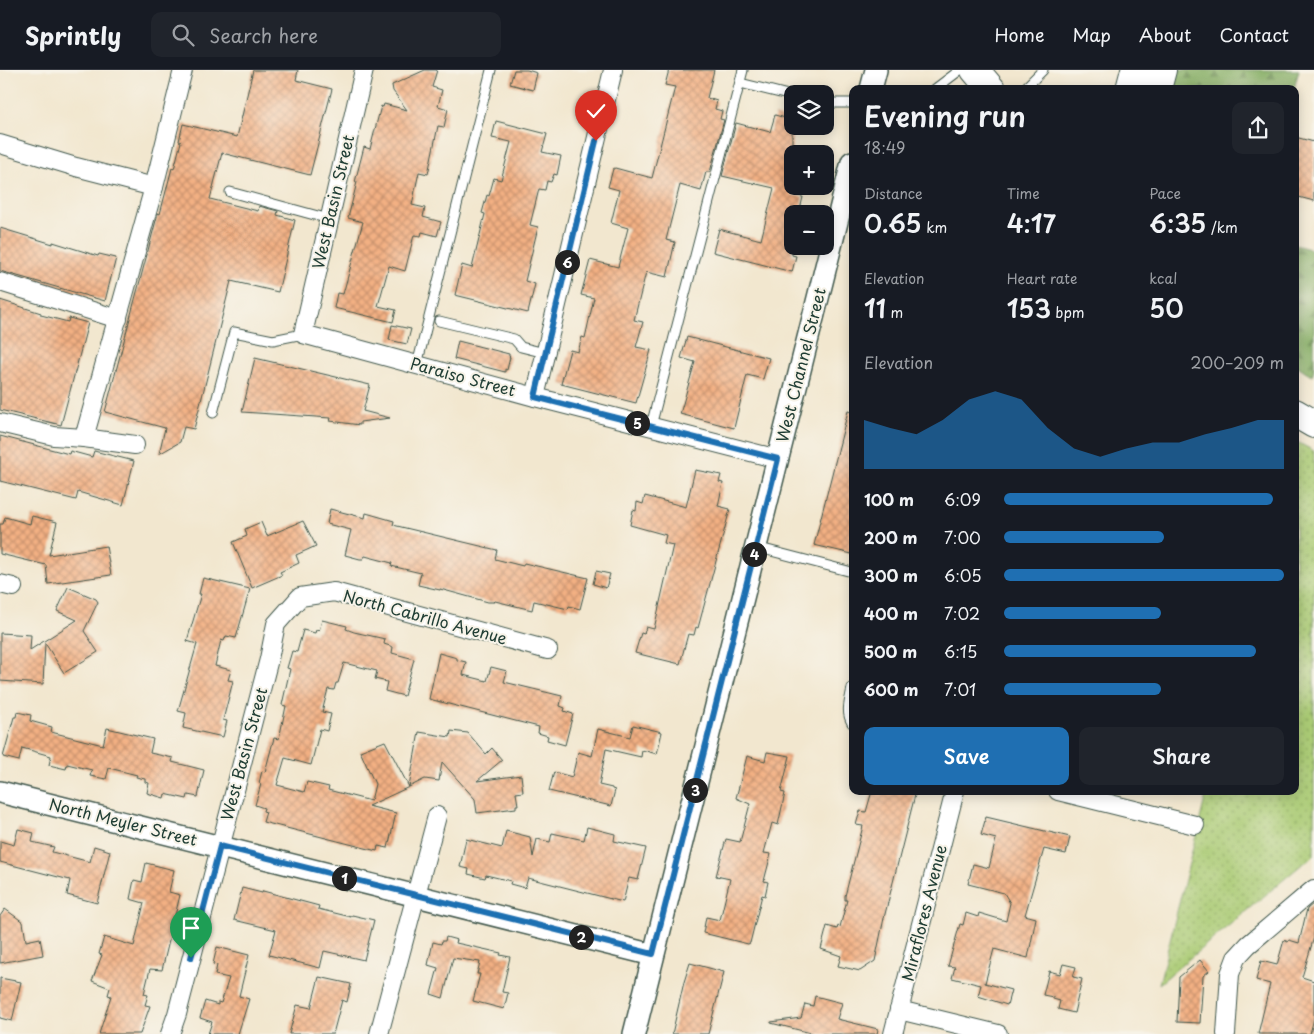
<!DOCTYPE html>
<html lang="en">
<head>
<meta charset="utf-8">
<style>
  body { margin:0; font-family:"Playpen Sans",sans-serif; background:#20242c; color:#f1f3f6; height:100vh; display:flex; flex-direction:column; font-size:19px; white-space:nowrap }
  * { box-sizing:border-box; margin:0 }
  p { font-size:16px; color:#9ea1a6 }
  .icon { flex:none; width:28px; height:28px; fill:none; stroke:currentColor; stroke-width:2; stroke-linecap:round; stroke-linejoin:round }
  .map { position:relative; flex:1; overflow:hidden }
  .panel { position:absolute; left:849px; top:15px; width:450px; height:710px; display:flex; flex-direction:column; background:#171b24; border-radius:10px; box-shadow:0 2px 12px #0003 }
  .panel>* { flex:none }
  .fabs { position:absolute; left:784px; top:15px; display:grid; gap:10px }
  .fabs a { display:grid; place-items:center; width:50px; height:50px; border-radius:10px; background:#171b24; box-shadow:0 2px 12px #0003; font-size:25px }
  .pin { position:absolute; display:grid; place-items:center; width:42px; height:42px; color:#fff; margin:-51px -21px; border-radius:50% 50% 50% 0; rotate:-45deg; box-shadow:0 0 5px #0007 }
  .pin .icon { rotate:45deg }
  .km { position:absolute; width:25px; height:25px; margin:-12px; border-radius:50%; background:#222; color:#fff; font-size:14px; line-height:25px; text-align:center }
  .round { display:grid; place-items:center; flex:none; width:52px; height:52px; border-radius:10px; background:#20242c }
  .summary { display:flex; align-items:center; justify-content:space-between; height:85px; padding:0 15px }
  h1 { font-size:28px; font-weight:600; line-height:38px }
  .figures { display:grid; grid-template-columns:repeat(3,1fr); gap:8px; height:85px; padding:5px 15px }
  .figures div { display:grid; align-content:center }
  .figures b { font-size:25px; font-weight:600 }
  .figures small { font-size:14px; font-weight:400 }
  .figures p { font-size:14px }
  .chart { height:140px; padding:10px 15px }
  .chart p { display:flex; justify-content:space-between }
  .chart svg { width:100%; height:90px; margin-top:5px; fill:#1f6fb2; opacity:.7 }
  .primary-button { display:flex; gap:10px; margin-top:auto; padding:10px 15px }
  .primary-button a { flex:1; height:58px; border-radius:10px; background:#1f6fb2; color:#fff; font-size:20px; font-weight:600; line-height:58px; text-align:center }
  .primary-button a+a { background:#20242c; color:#f1f3f6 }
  ul { padding:0 15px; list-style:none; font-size:16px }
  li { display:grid; grid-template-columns:80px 60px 1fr; align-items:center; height:38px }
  li i { height:12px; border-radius:6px; background:#1f6fb2 }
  header { display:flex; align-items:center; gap:30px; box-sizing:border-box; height:70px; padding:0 25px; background:#171b24; border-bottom:1px solid #363941 }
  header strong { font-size:24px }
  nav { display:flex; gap:28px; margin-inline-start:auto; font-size:18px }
  .search { width:350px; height:45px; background:#20242c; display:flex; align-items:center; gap:12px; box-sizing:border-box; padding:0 18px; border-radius:10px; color:#9ea1a6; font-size:19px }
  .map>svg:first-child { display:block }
  .grass { fill:url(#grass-dots); stroke:#648454 }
  .forest { fill:url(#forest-firs); stroke:#53764d }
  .building { fill:url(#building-cross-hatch) }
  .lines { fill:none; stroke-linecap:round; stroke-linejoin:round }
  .service-casing { stroke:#3f564b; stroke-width:11 }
  .minor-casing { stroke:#3f564b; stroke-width:20 }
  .tertiary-casing { stroke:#3f564b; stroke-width:24 }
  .primary-casing { stroke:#3f564b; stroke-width:30 }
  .motorway-casing { stroke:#3f564b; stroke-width:30 }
  .service { stroke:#fff; stroke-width:9 }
  .minor { stroke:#fff; stroke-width:18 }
  .tertiary { stroke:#fff; stroke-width:21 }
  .primary { stroke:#fff; stroke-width:28 }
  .motorway { stroke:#fff; stroke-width:28 }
  .route-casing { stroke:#fff; stroke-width:10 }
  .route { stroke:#1f6fb2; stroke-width:6 }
  .labels { text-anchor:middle; stroke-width:4; stroke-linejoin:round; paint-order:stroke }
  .street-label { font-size:16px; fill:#1f3d34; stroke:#f7f3e8 }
</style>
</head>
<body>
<header>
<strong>Sprintly</strong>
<div class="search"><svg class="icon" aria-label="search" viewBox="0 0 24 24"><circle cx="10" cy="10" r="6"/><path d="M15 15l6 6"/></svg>Search here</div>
<nav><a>Home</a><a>Map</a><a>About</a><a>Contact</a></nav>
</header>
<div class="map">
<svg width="1314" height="964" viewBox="0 0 1314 964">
  <defs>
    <pattern id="grass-dots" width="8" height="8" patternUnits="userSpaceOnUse" patternTransform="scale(1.25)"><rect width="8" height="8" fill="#aacb74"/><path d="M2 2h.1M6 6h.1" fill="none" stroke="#8aa660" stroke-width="1.8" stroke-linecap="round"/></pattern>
    <pattern id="forest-firs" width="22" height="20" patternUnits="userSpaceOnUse" patternTransform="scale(1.25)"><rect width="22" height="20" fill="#87af66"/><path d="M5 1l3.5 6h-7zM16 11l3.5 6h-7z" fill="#6e9055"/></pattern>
    <pattern id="building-cross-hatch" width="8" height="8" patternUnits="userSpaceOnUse" patternTransform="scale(1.25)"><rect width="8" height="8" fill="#f3b083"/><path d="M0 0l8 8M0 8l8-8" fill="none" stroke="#c4906c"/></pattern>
  </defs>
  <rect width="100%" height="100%" fill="#f7f3e8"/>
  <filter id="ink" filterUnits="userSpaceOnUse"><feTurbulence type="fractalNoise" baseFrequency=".02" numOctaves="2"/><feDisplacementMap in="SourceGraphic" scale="10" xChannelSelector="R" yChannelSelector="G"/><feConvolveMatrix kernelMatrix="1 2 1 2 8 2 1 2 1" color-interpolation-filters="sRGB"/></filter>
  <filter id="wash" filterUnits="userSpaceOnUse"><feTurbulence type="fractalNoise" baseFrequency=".0096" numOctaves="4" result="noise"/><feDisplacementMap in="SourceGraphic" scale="20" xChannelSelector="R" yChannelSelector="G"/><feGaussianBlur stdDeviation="1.12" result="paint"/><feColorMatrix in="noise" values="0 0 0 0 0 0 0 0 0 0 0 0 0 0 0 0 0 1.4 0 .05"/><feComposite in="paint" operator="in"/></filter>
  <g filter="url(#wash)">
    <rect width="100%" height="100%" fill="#f2e7cf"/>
    <polygon class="grass" points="1297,372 1314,381 1314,786 1300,796 1159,914 1207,721 1295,721 1295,377"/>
    <g class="forest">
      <polygon points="1175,0 1299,0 1294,19 1171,19"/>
      <polygon points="1295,175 1314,180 1314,298 1312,306 1295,294"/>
    </g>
    <g id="blocks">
      <g class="building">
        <polygon points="253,0 298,0 296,10 332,19 310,105 222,83 210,129 258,141 259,136 278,141 277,145 295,150 278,222 231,211 194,359 184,357 180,372 159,384 165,358 105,342 158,143 160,144 172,98 174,99 181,72 179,71 183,54 237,67"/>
        <polygon points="425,0 437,0 432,17 442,20 438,36 448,39 444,57 438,56 428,104 419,102 412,135 425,138 423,147 441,152 437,166 422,162 421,166 414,165 405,201 389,196 378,236 396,240 393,252 334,238 337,223 343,224 363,152 348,148 357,112 355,112 364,77 370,79 381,36 383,37 384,34 407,40 393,21 392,15"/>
        <polygon points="514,0 527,0 537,3 533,20 510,14"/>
        <polygon points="669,0 714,0 707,28 717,31 715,39 722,41 720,49 724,50 710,102 706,102 701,121 680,115 666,170 675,172 667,207 646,202 634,250 643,252 636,277 651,280 636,333 561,314 570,280 578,282 582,267 585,268 594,228 581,225 590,190 618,197 628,158 611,153 619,120 608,117 613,99 615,98 652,108 675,17 665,15"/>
        <polygon points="775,45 792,50 792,125 803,127 799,144 792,144 792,185 796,186 792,202 713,182 719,159 761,170 774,118 722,106 736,53 770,62"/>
        <polygon points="496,51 547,64 542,82 561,86 557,105 554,104 551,112 547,111 545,120 539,119 530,155 538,157 525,211 535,214 528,243 455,225 462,195 472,198 485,144 482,143 487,125 489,126 494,108 501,110 511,72 492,68"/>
        <polygon points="1295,67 1314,72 1314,131 1295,126"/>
        <polygon points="0,158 53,174 53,172 98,186 99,184 116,188 105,231 0,201"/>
        <polygon points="0,230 41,243 41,245 68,252 69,248 88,253 61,355 0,340"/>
        <polygon points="392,255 411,259 407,274 389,270"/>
        <polygon points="687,267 769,288 763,309 747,305 734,358 680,344 695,292 681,288"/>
        <polygon points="458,271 509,284 509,286 510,287 507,300 505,299 505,302 454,289"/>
        <polygon points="255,288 370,315 363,341 390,348 360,352 360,355 330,351 331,348 242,342"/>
        <polygon points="848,341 852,342 852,484 814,475"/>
        <polygon points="0,366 69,384 70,381 92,387 94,381 134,391 123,435 78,422 76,430 0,411"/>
        <polygon points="695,400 721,405 719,412 723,413 718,436 730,439 698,558 696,557 694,565 688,564 680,594 635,583 641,563 644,564 646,557 654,559 673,475 664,473 666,465 630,455 633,440 636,441 637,432 643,434 645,426 686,437"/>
        <polygon points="330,439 365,448 366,443 394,451 393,455 497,480 495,489 523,496 524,493 588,508 580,539 569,536 568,539 534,531 532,540 495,531 494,532 488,532 440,519 440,520 418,515 421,503 391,496 392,493 365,486 363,489 360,489 345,485 351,460 327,454"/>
        <polygon points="32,446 57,452 49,485 106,476 111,505 48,514 46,495 0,484 0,454 3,454 5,447 30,454"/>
        <polygon points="303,451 316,476 296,485 299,493 280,502 282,505 252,518 233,472 247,466 245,459 261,452 267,466"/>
        <polygon points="596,501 610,504 606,518 593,514"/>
        <polygon points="203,508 250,519 236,568 226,566 224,571 221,570 215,596 231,600 228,610 233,611 223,650 227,651 223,667 183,658 186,643 178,641 197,574 187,571 201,524 199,524"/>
        <polygon points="68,517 96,529 98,532 84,561 98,582 64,603 45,573 43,614 0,611 0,563 31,565 30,580 77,550 57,541"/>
        <polygon points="322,550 347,556 346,559 354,562 385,569 384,574 393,577 392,583 414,589 404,626 385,621 387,612 375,609 377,601 344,593 338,613 336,613 334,620 328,619 322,642 331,644 327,661 320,659 311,695 285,688 277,715 304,722 307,712 329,717 328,720 371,731 375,714 360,681 385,671 409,717 368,736 396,743 388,778 378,776 377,781 263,752 266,742 263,741 264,738 255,735 261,714 259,713 262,701 265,702 274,668 279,669 286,636 282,635 290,599 287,598 292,581 297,582 303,560 315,563 316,560 319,561"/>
        <polygon points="439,583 457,588 457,590 466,592 463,605 487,611 491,597 507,601 504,612 562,626 560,636 565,638 564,641 573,644 565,675 547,670 548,666 538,663 539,657 429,629"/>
        <polygon points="17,642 31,645 30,651 52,657 51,662 103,675 107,658 153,669 150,683 173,688 172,692 204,700 198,727 188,725 187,729 165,724 164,728 147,723 149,713 145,712 145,709 136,707 137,705 109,698 106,709 90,706 92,700 67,694 66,699 49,695 51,686 22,678 19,691 3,687 14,647 16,647"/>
        <polygon points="633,655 662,662 657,684 642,680 641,687 606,679 599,715 612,718 612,719 615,720 611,736 549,721 554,702 572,707 578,682 592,686 598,659 630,667"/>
        <polygon points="451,661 468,663 486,684 492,678 502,690 477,711 521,705 523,722 516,723 518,735 516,735 516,738 477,743 475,729 442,692 439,711 425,709 409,717 419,662 450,667"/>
        <polygon points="767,682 790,686 781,722 785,723 778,755 772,753 764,783 771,784 764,811 768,812 765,826 762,825 750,873 748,874 703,863 706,847 720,850 730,809 716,806 726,769 740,772 750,734 736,728 747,686 765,691"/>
        <polygon points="872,721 916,721 884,848 875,891 860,901 838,896 841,886 821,879 827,856 837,859 838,856 840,857 847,830 845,830 845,826 863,756 856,755 860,741 866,742"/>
        <polygon points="986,747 1070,767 1066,784 1044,779 1025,845 1036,848 1028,888 994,879 985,913 1011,920 1007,935 978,926 981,915 952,908 955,897 948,896 960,854 963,855 966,843 978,847 979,843 1006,851 1010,833 1004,823 968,814 973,794 989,798 996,769 981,765"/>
        <polygon points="587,757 615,764 614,771 646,778 638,810 629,808 623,832 528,808 525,818 510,814 511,811 486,805 485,808 468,804 469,799 460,797 466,769 502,778 506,761 530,767 533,787 537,769 550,772 552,763 584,770"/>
        <polygon points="18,759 34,763 32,772 54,777 52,782 90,792 94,776 110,781 97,833 67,825 70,810 0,792 0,771 14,775"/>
        <polygon points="146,793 174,800 169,822 180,825 162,900 150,899 144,924 148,925 145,935 150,936 140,964 99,964 111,926 108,925 110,918 92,911 102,885 99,884 104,867 134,876 144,833 130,829 134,810 142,812"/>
        <polygon points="242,818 262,823 263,821 319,836 318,839 351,847 352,845 374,850 364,890 324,881 320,898 269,885 276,860 234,850"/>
        <polygon points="1314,833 1314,867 1302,907 1314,911 1314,948 1310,964 1258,964 1270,914 1256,910 1261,891 1277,895 1284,870 1288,872 1289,870 1299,873 1307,839"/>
        <polygon points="5,839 23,852 26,871 40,868 43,885 0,893 0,846"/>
        <polygon points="446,867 457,870 456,873 501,883 500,885 510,887 502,922 508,923 504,939 473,931 480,904 477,904 480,892 453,888 443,928 431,924 438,898 428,895 433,872 441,874 442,871 445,871"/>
        <polygon points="217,877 249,885 239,926 249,929 238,964 208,964 212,952 200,948 205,931 218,935 218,932 221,933 229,908 215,905 217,895 213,894"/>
        <polygon points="1200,890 1209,901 1203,906 1200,953 1177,952 1179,907"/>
        <polygon points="690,893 724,902 708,964 672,964 684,912"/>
        <polygon points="1063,894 1076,897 1073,907 1082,909 1074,943 1058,939 1060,931 1053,929 1053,927 1043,925 1049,901 1060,904"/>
        <polygon points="319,907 351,914 347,932 342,930 333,964 289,964 297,935 311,938"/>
        <polygon points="0,908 21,912 12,951 0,948"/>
        <polygon points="815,926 842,933 837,949 878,959 877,964 815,964 771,953 771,952 801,948 805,934 813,936"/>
      </g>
    </g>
  </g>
  <g filter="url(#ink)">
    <use href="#blocks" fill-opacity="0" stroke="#3f564b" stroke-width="1"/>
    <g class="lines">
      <defs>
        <g id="service">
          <polyline points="740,13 792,26"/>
          <polyline points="935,19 960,0"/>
          <polyline points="1024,19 1043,0"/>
          <polyline points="825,33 852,33"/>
          <polyline points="230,122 329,149"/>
          <polyline points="439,251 514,269 521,277 545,283"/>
          <polyline points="417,295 491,0"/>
          <polyline points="213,343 234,262 273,270 303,264"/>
          <polyline points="651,356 743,0"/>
          <polyline points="756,477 852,502"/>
          <path d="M852 618C850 630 845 642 852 653"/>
        </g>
        <g id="minor">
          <polyline points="364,0 303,264 535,327 778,389"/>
          <polyline points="0,74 76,97 154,117"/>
          <polyline points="0,212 118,249"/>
          <polyline points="535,327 613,0"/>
          <polyline points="0,353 54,366 84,368 135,375"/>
          <polyline points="84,368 154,117 183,0"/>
          <polyline points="0,514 13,517"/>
          <polyline points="1058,721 1195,755"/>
          <polyline points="899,940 998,964"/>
          <polyline points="170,964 177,944 269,589 276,554 300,527 334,522 548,580"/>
          <polyline points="379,964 437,746"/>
          <polyline points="893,964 955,721"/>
          <polyline points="1226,964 1230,904 1236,888 1248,875 1314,819"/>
        </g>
        <g id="tertiary">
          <polyline points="871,19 876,0"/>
          <polyline points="0,722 653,885"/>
          <polyline points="634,964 852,92"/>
        </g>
        <g id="primary">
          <polyline points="975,0 991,19"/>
          <polyline points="1295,343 1314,354"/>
        </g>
        <g id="motorway">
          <polyline points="1130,19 1135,0"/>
          <polyline points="1157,19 1162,0"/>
        </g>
      </defs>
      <use href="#service" class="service-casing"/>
      <use href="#minor" class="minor-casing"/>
      <use href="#tertiary" class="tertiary-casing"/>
      <use href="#primary" class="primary-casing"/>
      <use href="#motorway" class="motorway-casing"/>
      <use href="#service" class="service"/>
      <use href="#minor" class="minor"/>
      <use href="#tertiary" class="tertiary"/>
      <use href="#primary" class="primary"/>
      <use href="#motorway" class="motorway"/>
    </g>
  </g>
  <g class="lines" filter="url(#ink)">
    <defs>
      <polyline id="route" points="191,888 220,776 653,884 778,389 535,327 596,71"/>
    </defs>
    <use href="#route" class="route-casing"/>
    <use href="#route" class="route"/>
  </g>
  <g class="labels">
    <g class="street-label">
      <text transform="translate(333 132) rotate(-77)" y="6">West Basin Street</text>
      <text transform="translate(801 295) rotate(-76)" y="6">West Channel Street</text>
      <text transform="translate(463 307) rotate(15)" y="6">Paraiso Street</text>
      <text transform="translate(425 547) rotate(15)" y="6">North Cabrillo Avenue</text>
      <text transform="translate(244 684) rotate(-75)" y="6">West Basin Street</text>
      <text transform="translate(123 752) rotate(14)" y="6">North Meyler Street</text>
      <text transform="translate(924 843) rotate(-76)" y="6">Miraflores Avenue</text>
    </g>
  </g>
</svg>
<div class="fabs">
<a><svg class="icon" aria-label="layers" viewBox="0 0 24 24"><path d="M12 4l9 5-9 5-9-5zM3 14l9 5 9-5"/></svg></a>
<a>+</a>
<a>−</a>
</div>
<div class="pin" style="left:191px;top:888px;background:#1e9e55"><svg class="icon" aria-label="arrive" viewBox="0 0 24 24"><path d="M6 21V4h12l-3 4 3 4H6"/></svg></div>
<div class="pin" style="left:596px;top:71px;background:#d93025"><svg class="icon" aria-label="check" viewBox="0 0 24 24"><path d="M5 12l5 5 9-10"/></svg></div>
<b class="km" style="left:344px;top:808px">1</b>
<b class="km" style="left:581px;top:867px">2</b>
<b class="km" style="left:695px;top:720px">3</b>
<b class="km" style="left:754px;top:484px">4</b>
<b class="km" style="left:637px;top:353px">5</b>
<b class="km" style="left:567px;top:192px">6</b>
<section class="panel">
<div class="summary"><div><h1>Evening run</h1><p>18:49</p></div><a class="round"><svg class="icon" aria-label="share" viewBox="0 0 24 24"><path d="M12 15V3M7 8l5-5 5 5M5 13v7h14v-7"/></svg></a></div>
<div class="figures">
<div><p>Distance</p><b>0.65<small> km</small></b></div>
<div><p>Time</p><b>4:17</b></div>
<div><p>Pace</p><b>6:35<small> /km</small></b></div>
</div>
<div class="figures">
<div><p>Elevation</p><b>11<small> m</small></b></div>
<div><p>Heart rate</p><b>153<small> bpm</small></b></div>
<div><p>kcal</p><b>50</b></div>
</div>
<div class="chart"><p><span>Elevation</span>200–209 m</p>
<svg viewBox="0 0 160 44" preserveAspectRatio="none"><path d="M0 44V20L10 24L20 27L30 20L40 10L50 6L60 10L70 24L80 34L90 38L100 34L110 31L120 31L130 27L140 24L150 20L160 20V44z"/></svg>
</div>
<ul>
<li><b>100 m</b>6:09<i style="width:96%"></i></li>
<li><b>200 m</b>7:00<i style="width:57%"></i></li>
<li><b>300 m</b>6:05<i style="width:100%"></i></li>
<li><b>400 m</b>7:02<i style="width:56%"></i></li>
<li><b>500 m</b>6:15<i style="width:90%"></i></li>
<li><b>600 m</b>7:01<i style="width:56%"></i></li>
</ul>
<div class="primary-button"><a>Save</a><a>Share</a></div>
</section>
</div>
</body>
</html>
